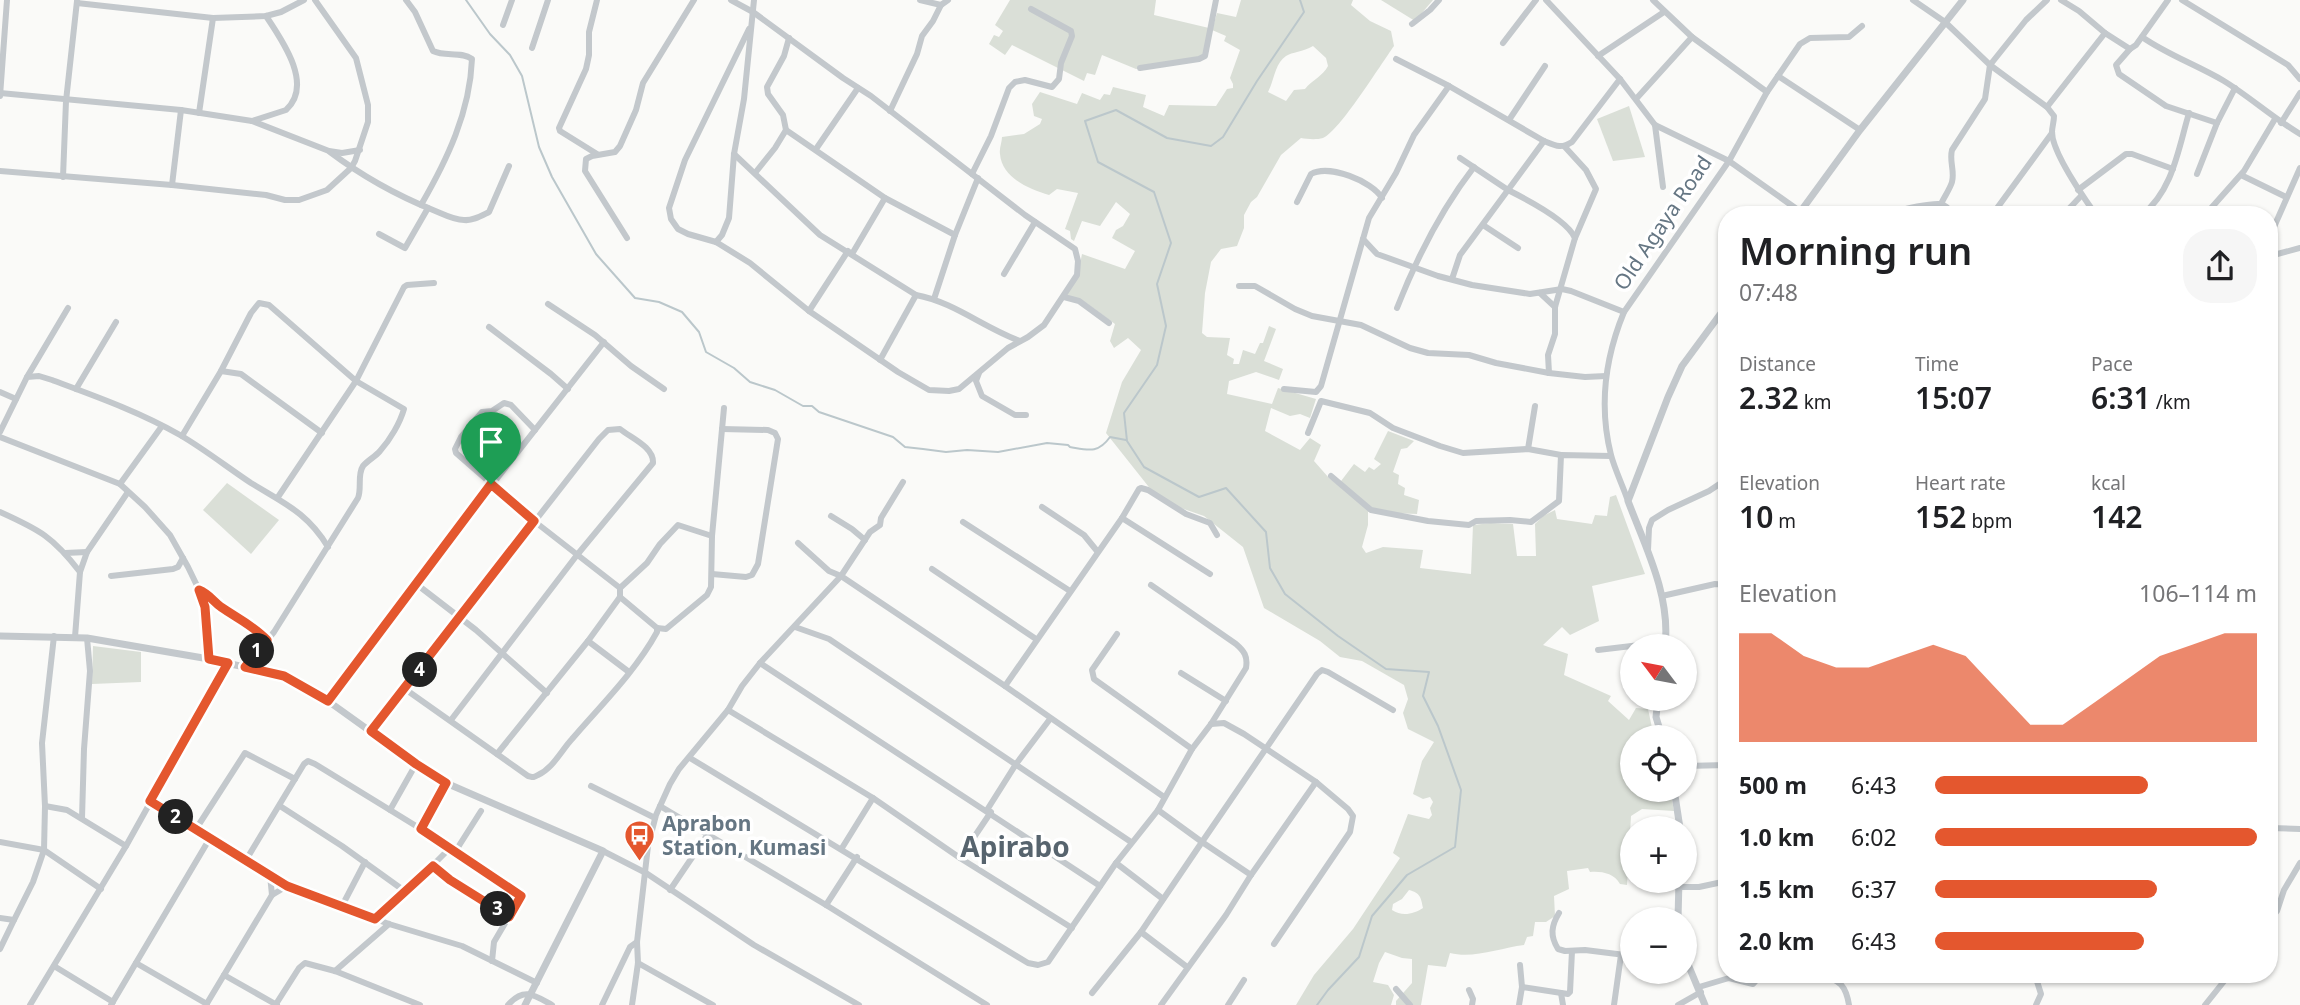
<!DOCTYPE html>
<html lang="en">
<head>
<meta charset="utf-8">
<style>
  body { margin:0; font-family:"Noto Sans",sans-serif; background:#f6f6f6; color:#202124; height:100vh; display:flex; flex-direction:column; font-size:26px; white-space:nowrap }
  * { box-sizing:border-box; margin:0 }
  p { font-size:23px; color:#757577 }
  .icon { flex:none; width:38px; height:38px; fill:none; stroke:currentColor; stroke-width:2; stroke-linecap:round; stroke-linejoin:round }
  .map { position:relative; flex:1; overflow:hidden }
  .sheet { position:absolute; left:1718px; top:206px; width:560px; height:777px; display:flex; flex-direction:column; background:#fff; border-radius:28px; box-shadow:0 2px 5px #0004 }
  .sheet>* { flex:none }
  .needle { width:46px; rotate:302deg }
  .buttons { position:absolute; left:1620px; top:634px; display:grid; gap:14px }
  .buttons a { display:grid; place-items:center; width:77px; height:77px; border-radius:50%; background:#fff; box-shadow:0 2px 5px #0004; font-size:35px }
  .pin { position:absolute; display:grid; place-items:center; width:60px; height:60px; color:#fff; margin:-72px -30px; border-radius:50% 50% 50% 0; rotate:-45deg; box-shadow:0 0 7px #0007 }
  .pin .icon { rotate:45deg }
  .km { position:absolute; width:35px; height:35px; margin:-18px; border-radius:50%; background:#222; color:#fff; font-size:19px; line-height:35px; text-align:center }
  .round { display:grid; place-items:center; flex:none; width:74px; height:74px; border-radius:28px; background:#f6f6f6 }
  .head { display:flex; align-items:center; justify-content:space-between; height:119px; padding:0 21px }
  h1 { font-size:38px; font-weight:600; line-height:52px }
  .metrics { display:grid; grid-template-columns:repeat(3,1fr); gap:10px; height:119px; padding:7px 21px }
  .metrics div { display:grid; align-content:center }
  .metrics b { font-size:30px; font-weight:600 }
  .metrics small { font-size:19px; font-weight:400 }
  .metrics p { font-size:19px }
  .chart { height:196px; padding:14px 21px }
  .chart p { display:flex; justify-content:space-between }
  .chart svg { width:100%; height:126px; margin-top:7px; fill:#e4572e; opacity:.7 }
  ul { padding:0 21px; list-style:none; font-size:23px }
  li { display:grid; grid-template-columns:112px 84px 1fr; align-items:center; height:52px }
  li i { height:18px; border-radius:9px; background:#e4572e }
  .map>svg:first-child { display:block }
  .green { fill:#dadfd7; fill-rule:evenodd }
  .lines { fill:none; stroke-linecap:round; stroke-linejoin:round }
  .stream { stroke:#bbc7cb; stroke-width:2 }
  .minor { stroke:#c3c8cc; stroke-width:6 }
  .tertiary { stroke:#c3c8cc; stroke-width:7 }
  .route-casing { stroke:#fff; stroke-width:14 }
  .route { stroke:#e4572e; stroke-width:9 }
  .labels { text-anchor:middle; stroke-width:7; stroke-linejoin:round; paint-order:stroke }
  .street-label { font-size:21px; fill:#657683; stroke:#fff }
  .poi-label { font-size:21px; font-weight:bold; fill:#657683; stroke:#fff; text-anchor:start }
  .district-label { font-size:28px; font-weight:bold; fill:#57646e; stroke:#fff }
</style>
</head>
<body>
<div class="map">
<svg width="2300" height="1005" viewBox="0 0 2300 1005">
  <rect width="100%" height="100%" fill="#fafaf8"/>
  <g class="green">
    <polygon points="1010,0 1156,0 1154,15 1209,28 1205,53 1199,58 1136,69 1102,55 1095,75 1087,73 1084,81 1012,45 1005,55 989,44 994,35 999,37 1003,31 995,25"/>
    <path d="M1241 0H1353L1351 5 1370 21 1391 31 1394 46C1381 64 1339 132 1323 138 1316 140 1307 139 1301 138L1281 155 1257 197 1251 202 1244 215V228L1237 246 1221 249 1211 262 1205 293 1202 333 1207 337 1230 338 1227 355 1234 359 1233 364H1239L1243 350 1255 354 1260 343H1263L1269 326 1276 329 1264 361 1283 369 1279 380 1256 372 1229 381 1227 394 1272 404 1278 388 1316 399 1310 418 1300 414 1290 416 1271 408 1265 431 1300 450 1310 438 1321 445 1314 461 1329 478 1338 485 1354 464 1365 472 1369 467 1374 470 1381 464 1374 459 1388 431 1414 441 1407 448 1401 449 1393 472 1399 475 1398 484 1405 488 1404 495 1419 500 1417 514 1368 512V525L1362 547 1366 553 1383 547 1423 550 1420 568 1471 574 1473 525 1491 523 1513 524 1517 556H1536L1535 524 1543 516 1555 510 1557 519 1592 524 1595 515 1607 516 1610 497 1616 495 1645 574 1592 586 1599 621 1570 635 1562 627 1543 645 1568 654 1564 675 1611 696 1608 701 1629 720 1636 708 1648 709 1654 737H1633V789H1670L1674 811 1642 809 1631 816 1627 885 1620 884C1614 873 1601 871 1590 872L1588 868 1567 871 1569 889 1554 896 1555 916 1546 922H1535L1533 936 1527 937 1524 945C1500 948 1473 959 1450 953L1446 967 1428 965 1421 1005H1396V1001L1412 983V959L1402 958 1385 952 1379 963 1373 982 1388 985 1394 995 1391 1005H1296L1314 975 1353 929 1400 858 1393 853 1408 814 1429 819 1432 815 1430 808 1433 802 1430 797 1423 799 1413 794 1422 761 1434 742 1408 729 1403 713 1408 699 1404 685 1362 661 1340 657 1320 641 1264 608 1243 547 1204 516 1178 507 1152 491 1106 433 1122 382 1141 350 1128 338 1114 348 1110 341 1115 324 1085 302 1067 295 1078 274 1082 254 1125 269 1135 251 1112 238 1116 230 1123 226 1130 214 1116 202 1100 226 1082 221 1074 241 1071 239 1070 231 1065 229 1078 193 1057 189 1049 195C1029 189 1002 178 1000 154 999 149 1002 142 1002 137L1024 134 1040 124 1042 119 1034 116 1032 104 1040 92 1077 104 1082 93 1100 100 1104 94 1110 95 1113 87 1146 95 1143 107 1164 116 1169 105 1216 106 1227 89 1233 88V84L1230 78 1240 50 1224 41 1226 36 1212 30 1217 13 1236 17ZM1313 46 1326 58 1328 66C1323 76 1312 80 1305 89L1294 90 1286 101 1268 92C1274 81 1275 63 1286 56 1292 52 1303 52 1313 46ZM1409 890C1420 893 1421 897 1423 908 1414 914 1402 917 1392 910L1393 904 1402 899Z"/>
    <polygon points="1381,0 1433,0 1415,21"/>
    <polygon points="1629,106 1645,157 1613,161 1597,119"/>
    <polygon points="227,483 279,520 251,554 203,510"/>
    <polygon points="93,646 141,652 141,682 92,684"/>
  </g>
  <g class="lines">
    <g class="stream">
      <path d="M466 0 490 34 510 55 522 76 539 147 552 177 596 254 635 298 659 302 682 312 699 332 706 352 734 368 750 382 775 390 803 406H812L819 412 893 437 905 447 923 449 946 452 967 450 998 452 1047 443 1068 445 1070 447C1088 450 1098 454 1110 437L1126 440"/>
      <polyline points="1300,0 1304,12 1257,81 1223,137 1211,146 1167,138 1116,110 1085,121 1098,162 1154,192 1171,243 1157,284 1166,326 1157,365 1124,413 1127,441 1144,467 1199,497 1226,488 1266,532 1270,568 1285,594 1338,636 1386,669 1429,672 1423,696 1438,726 1461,790 1455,847 1407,875 1372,916 1359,957 1328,990 1317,1005"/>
    </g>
    <g class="minor">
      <path d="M406 0 415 12 433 51C445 57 461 51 472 59 470 112 447 160 421 205"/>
      <polyline points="597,0 589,32 589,55 586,69 559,128 560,131 597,154"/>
      <polyline points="731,0 753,12 843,78 871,96 1025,215 1075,249 1078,261 1077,275 1044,325 1028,337 1008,348 959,389 949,391 929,390 898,372 809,311"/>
      <polyline points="920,0 941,5 948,0"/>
      <polyline points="1546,0 1620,79 1655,125 1729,161 1801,212"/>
      <polyline points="1653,0 1692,37 1767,92"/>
      <path d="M1913 0 1945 22 1990 65 2047 107 2054 116C2054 122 2052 127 2052 132 2052 153 2084 198 2096 215"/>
      <polyline points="2061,0 2079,11 2105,33"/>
      <polyline points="2182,0 2288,65 2300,79"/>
      <polyline points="77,3 213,18 266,16 281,12 304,0"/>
      <polyline points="1412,24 1430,10 1439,0"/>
      <polyline points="503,25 512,0"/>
      <polyline points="749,29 685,160 669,208 671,219 678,229 688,234 716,242 750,263 809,311 848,251"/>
      <path d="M2142 37C2168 55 2197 65 2224 81 2250 97 2273 118 2300 134"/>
      <polyline points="1503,43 1536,0"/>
      <polyline points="532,48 548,0"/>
      <polyline points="2130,49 2116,65 2119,74 2166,106 2217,123"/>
      <polyline points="1598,56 1664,12"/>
      <path d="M1396 59 1449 86 1544 141C1556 146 1561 149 1572 142L1620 79"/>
      <polyline points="1140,68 1199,59 1205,56 1216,0"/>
      <polyline points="1778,76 1860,130"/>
      <polyline points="0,93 181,110 252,121 329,151 342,153 360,150"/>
      <polyline points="0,96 7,0"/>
      <polyline points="1636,99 1692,37"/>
      <polyline points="2047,107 2105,33 2130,49 2136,45 2168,0"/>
      <polyline points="890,111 917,54 922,36 933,21 941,5"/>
      <polyline points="199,113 213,18"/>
      <polyline points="1509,120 1545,66"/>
      <path d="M252 121 286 110C314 85 282 40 266 16"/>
      <polyline points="2281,123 2300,93"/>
      <polyline points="1655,125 1663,187"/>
      <polyline points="786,130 783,115 768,94 767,87 784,56 789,38"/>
      <path d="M1544 141 1508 190C1526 199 1568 221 1575 238L1555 307V334L1548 355 1549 373"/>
      <polyline points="1565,147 1586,170 1596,189 1575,238"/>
      <polyline points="816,149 858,88"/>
      <path d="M330 152C362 176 396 195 433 210 443 214 453 220 464 220 473 221 481 216 489 212L509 166"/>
      <path d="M734 154 820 235 916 295C954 302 984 328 1020 341"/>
      <polyline points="0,171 172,185 266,195 285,200 299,200 327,190 351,168 355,161 368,122 368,105 356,58 315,0"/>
      <polyline points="755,173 775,148 786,130 885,198 955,235"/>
      <polyline points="972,174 991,136 1009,88 1015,82 1025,80 1052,87 1059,79 1061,63 1072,36 1071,31 1031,9"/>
      <polyline points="2197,174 2217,123 2235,88"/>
      <polyline points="2241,175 2286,197"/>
      <polyline points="63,177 66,101 77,1"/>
      <polyline points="172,185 181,110"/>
      <polyline points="2078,190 2126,154 2132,154 2173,169"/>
      <path d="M1297 202 1311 174C1329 164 1372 181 1382 198"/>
      <path d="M1941 204C1944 197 1950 189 1952 182 1955 171 1949 161 1952 150L1985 99 1990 65 2026 20 2047 0"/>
      <path d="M1893 215 1895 212C1903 209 1931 203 1940 204 1946 205 1950 210 1952 215"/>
      <polyline points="1992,215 2052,133"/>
      <polyline points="2063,215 2081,196"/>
      <path d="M2142 215C2173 190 2178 150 2189 113"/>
      <polyline points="2205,215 2244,171 2275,119"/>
      <polyline points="1483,225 1518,248"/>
      <polyline points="379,234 405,248 428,208"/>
      <polyline points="2270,236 2300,168"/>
      <polyline points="627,238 585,171 586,159 592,156 615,152 620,146 636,110 643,83 694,0"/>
      <polyline points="1363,239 1377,254 1438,276 1472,285 1530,294 1562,289 1571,291 1624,312"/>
      <polyline points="716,242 722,235 729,218 734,154 744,99 754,0"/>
      <polyline points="852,254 885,198"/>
      <polyline points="2270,256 2300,248"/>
      <polyline points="1004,274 1035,222"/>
      <polyline points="1452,279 1460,255 1508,190 1460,158"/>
      <polyline points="1239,286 1255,286 1295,309 1312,316 1361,325 1410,348 1428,353 1469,355 1496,363 1549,373 1585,377 1606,376"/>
      <polyline points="1540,293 1555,307"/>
      <polyline points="1064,297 1079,301 1109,323"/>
      <polyline points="934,299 955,235 978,178"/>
      <polyline points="548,304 595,335 631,366 664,389"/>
      <path d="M1397 308C1417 257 1440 211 1474 167"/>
      <polyline points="489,327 551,374 568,389"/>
      <polyline points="880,360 916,295"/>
      <polyline points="221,371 241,374 322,433"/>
      <polyline points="979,373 976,381 982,396 1015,415 1026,415"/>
      <polyline points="27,377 68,308"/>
      <polyline points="76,389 116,322"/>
      <polyline points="1284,389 1316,392 1321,386 1369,218 1396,173 1414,135 1449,86"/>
      <polyline points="0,392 16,399"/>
      <polyline points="535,430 511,405 504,403 492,411 482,412 461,437 455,449 456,453 534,521 620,588"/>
      <path d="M0 432 27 377 39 376 52 380C95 396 140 412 180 435 204 449 227 467 251 483 283 503 307 512 328 547"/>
      <polyline points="1308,433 1321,401 1370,413 1393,428 1440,446 1463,453 1528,449 1561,455"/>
      <path d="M182 436 221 371 251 313 259 303 269 305 356 381 404 409C400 423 390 440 380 451 375 457 368 460 363 466 357 475 362 488 358 498L274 632 245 667"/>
      <polyline points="0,437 120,484 145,507 170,535 188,567 203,598 209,659"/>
      <polyline points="1528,449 1535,406"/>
      <polyline points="1331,476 1371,510 1428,521 1469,525 1476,521 1510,520 1531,522 1559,501 1561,455 1611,456"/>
      <polyline points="120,484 162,426"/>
      <polyline points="278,497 356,381 404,287 407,285 434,283"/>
      <path d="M1628 501C1623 486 1615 470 1611 455 1599 407 1605 358 1624 312L1729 161 1767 92 1800 44 1810 38 1849 37 1862 26"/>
      <polyline points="1042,507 1084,535 1097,551"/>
      <path d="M0 512C40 530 53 537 80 572L75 637"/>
      <polyline points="831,516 852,529 865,540"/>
      <polyline points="1122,518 1210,574"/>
      <polyline points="963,522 1070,591"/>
      <polyline points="798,543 829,571 841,576 1005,686 1164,797"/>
      <polyline points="1648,550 1649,528 1652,520 1668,510 1709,491 1727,479"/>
      <polyline points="65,553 87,552"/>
      <polyline points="932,569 1036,639"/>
      <polyline points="80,572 87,552 128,492"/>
      <polyline points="712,574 746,577 752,575 758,564 778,439 775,433 768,430 722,429"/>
      <polyline points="111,576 173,569 178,567 183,558"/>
      <polyline points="415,583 476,630 547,693"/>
      <polyline points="199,590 252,626 267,640"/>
      <polyline points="1662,596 1715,584 1727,585"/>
      <polyline points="795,627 829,639 1131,842"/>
      <polyline points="657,628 666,629 707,595 711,587 712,536 724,408"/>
      <polyline points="1117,634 1092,670 1094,679 1192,749"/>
      <polyline points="588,641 629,672"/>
      <polyline points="1598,650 1665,642"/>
      <polyline points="760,663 1100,886"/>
      <polyline points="1181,673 1226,701"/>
      <polyline points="1005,686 1122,518 1139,489 1141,488 1148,490 1186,514 1210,523 1217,535"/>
      <path d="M405 689 528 776C533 777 533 778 538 775 553 768 561 751 572 739 601 705 635 672 657 632V628L620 597"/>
      <polyline points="328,701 415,583 604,342"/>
      <polyline points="728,710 873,798 960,858 1072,928"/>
      <polyline points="1211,724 1224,723 1244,734 1316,782 1348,809 1353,816 1350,832 1274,944"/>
      <path d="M371 731 599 439 608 430 620 429C631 438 654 447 653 463L577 555 451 720"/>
      <polyline points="497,754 588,641 620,597 620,588 647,563 660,544 678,525 712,536"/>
      <path d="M690 758 1028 963 1038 965 1048 962 1116 863 1158 810 1192 749 1211 724 1246 668C1248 656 1244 651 1236 644L1151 585"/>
      <polyline points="1685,766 1727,765"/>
      <polyline points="591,786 655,818"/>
      <polyline points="151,801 287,886 389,924 462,946 537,983"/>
      <polyline points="45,806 67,810 126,846"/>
      <polyline points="280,806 342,846 406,892"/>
      <polyline points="660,806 826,905 987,1005"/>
      <polyline points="390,810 416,764"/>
      <polyline points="987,810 1016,764 1050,719"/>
      <polyline points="82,818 84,749 90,671 87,638"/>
      <polyline points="2270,828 2300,829"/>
      <polyline points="196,829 245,753 295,779"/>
      <polyline points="421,829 446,783"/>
      <polyline points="0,842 44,850 101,889"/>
      <polyline points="842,848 873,798"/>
      <polyline points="603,851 646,873 754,945 859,1005"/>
      <polyline points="455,852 481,811"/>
      <polyline points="960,858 991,812"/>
      <polyline points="246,860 304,764 308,761 315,764 421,829 521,896 494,942 492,961"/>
      <polyline points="1116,863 1163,899"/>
      <polyline points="433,866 450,880 509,917"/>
      <polyline points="270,875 272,895"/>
      <polyline points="1251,875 1202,842 1317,674 1322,670 1328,672 1393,710"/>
      <polyline points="1678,887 1699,887 1727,881"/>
      <polyline points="670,890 708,834"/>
      <polyline points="826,905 857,857"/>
      <polyline points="342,906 365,862"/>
      <path d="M1559 913C1551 926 1550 936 1558 949L1565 951 1585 950 1633 956"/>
      <polyline points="0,918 14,920 33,882 44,850 45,806 42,743 54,636"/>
      <polyline points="375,919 406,892 450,848"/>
      <polyline points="2270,920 2277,911 2284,890 2300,863"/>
      <polyline points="1141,932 1187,967"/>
      <polyline points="0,949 14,920"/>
      <polyline points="136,963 207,1004"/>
      <polyline points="638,963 713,1005"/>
      <polyline points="54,966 113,1002"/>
      <polyline points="335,971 389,924"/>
      <polyline points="224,975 277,1005"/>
      <path d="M1822 975C1840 980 1846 986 1849 1005"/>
      <polyline points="2035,975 2041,994 2036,1005"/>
      <polyline points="1522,987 1568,994 1570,992 1572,951"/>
      <polyline points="1699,987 1729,978 1753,984 1761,975"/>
      <polyline points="1396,989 1410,1005"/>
      <polyline points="1469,990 1473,999 1472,1005"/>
      <polyline points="1092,993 1141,932 1202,842 1158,810"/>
      <polyline points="1561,993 1563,1005"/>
      <polyline points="276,1004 299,968 305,963 335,971 420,1005"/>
      <polyline points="30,1005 126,846 228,663"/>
      <polyline points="111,1005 210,838"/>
      <polyline points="206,1005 272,895 287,886"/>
      <path d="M508 1005C524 987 534 995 552 1005"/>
      <polyline points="602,1005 630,947 637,942"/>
      <polyline points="632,1005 638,963 637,942 648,846 656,815 670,784 679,769 728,710 742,686 760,663 841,576 870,532 880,525 881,518 903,482"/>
      <polyline points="1161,1005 1226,915 1251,875 1316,782"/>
      <polyline points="1228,1005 1244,980"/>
      <polyline points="1519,1005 1522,987 1520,965"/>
      <polyline points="1614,1005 1621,955"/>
      <polyline points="1678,1005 1701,992"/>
      <polyline points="2205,1005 2229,975"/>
    </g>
    <g class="tertiary">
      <polyline points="1798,215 1860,130 1963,0"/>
      <polyline points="0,636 87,638 209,659 284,676 328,701 416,764 446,783 603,851 525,1005"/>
      <path d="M1665 646C1671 596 1645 546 1628 501L1668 397 1682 366 1727 305"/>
      <polyline points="1658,698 1656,717 1662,737"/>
      <polyline points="1674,789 1680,828"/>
      <polyline points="1678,919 1679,880"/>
      <polyline points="1685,957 1705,1005"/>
    </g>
  </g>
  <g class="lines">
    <defs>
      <path id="route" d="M491 484 534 521 371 731 416 764 446 783 421 829 521 896 509 917 450 880 433 866 375 919 287 886 150 801 228 663 209 659 205 607 199 590C209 594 213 601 221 607 237 618 254 626 267 640L245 667 284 676 328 701Z"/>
    </defs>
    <use href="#route" class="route-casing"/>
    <use href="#route" class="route"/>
  </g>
  <defs>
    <symbol id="bus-pin" viewBox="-11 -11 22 30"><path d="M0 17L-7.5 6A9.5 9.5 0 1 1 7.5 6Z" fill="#e4572e" stroke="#fff"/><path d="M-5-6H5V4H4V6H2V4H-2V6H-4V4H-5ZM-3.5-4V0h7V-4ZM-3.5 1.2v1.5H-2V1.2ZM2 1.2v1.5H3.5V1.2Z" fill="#fff"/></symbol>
  </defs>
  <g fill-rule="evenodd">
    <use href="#bus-pin" x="622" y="818" width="35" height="47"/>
  </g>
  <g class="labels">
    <g class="street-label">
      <text transform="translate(1663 223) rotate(-56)" y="7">Old Agaya Road</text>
    </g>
    <g class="poi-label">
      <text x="662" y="831">Aprabon<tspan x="662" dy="24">Station, Kumasi</tspan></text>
    </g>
    <g class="district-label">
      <text x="1015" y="857">Apirabo</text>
    </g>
  </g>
</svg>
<div class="buttons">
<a><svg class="needle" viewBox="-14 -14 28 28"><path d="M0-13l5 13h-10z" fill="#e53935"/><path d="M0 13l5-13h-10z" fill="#757577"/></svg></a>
<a><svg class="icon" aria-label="locate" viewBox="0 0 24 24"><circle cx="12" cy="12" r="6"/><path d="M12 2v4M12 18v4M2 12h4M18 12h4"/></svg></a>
<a>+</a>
<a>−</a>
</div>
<div class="pin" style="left:491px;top:484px;background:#1e9e55"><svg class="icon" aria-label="arrive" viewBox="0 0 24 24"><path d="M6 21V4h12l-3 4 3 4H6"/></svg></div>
<b class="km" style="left:257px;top:651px">1</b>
<b class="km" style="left:176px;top:817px">2</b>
<b class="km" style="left:498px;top:909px">3</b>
<b class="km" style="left:420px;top:670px">4</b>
<section class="sheet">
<div class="head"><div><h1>Morning run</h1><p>07:48</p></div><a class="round"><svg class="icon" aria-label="share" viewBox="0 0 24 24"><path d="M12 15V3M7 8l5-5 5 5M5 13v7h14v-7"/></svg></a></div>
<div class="metrics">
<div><p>Distance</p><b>2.32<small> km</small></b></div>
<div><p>Time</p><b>15:07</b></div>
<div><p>Pace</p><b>6:31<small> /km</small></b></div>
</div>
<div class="metrics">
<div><p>Elevation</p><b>10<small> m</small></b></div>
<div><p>Heart rate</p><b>152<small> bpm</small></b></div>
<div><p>kcal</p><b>142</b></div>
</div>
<div class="chart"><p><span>Elevation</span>106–114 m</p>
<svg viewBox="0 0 160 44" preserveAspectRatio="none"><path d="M0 44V6L10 6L20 14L30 18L40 18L50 14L60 10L70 14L80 26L90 38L100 38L110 30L120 22L130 14L140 10L150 6L160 6V44z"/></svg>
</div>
<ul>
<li><b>500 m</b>6:43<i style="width:66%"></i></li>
<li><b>1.0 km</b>6:02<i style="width:100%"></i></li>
<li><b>1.5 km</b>6:37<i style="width:69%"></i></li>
<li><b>2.0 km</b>6:43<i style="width:65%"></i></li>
</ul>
</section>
</div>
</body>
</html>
